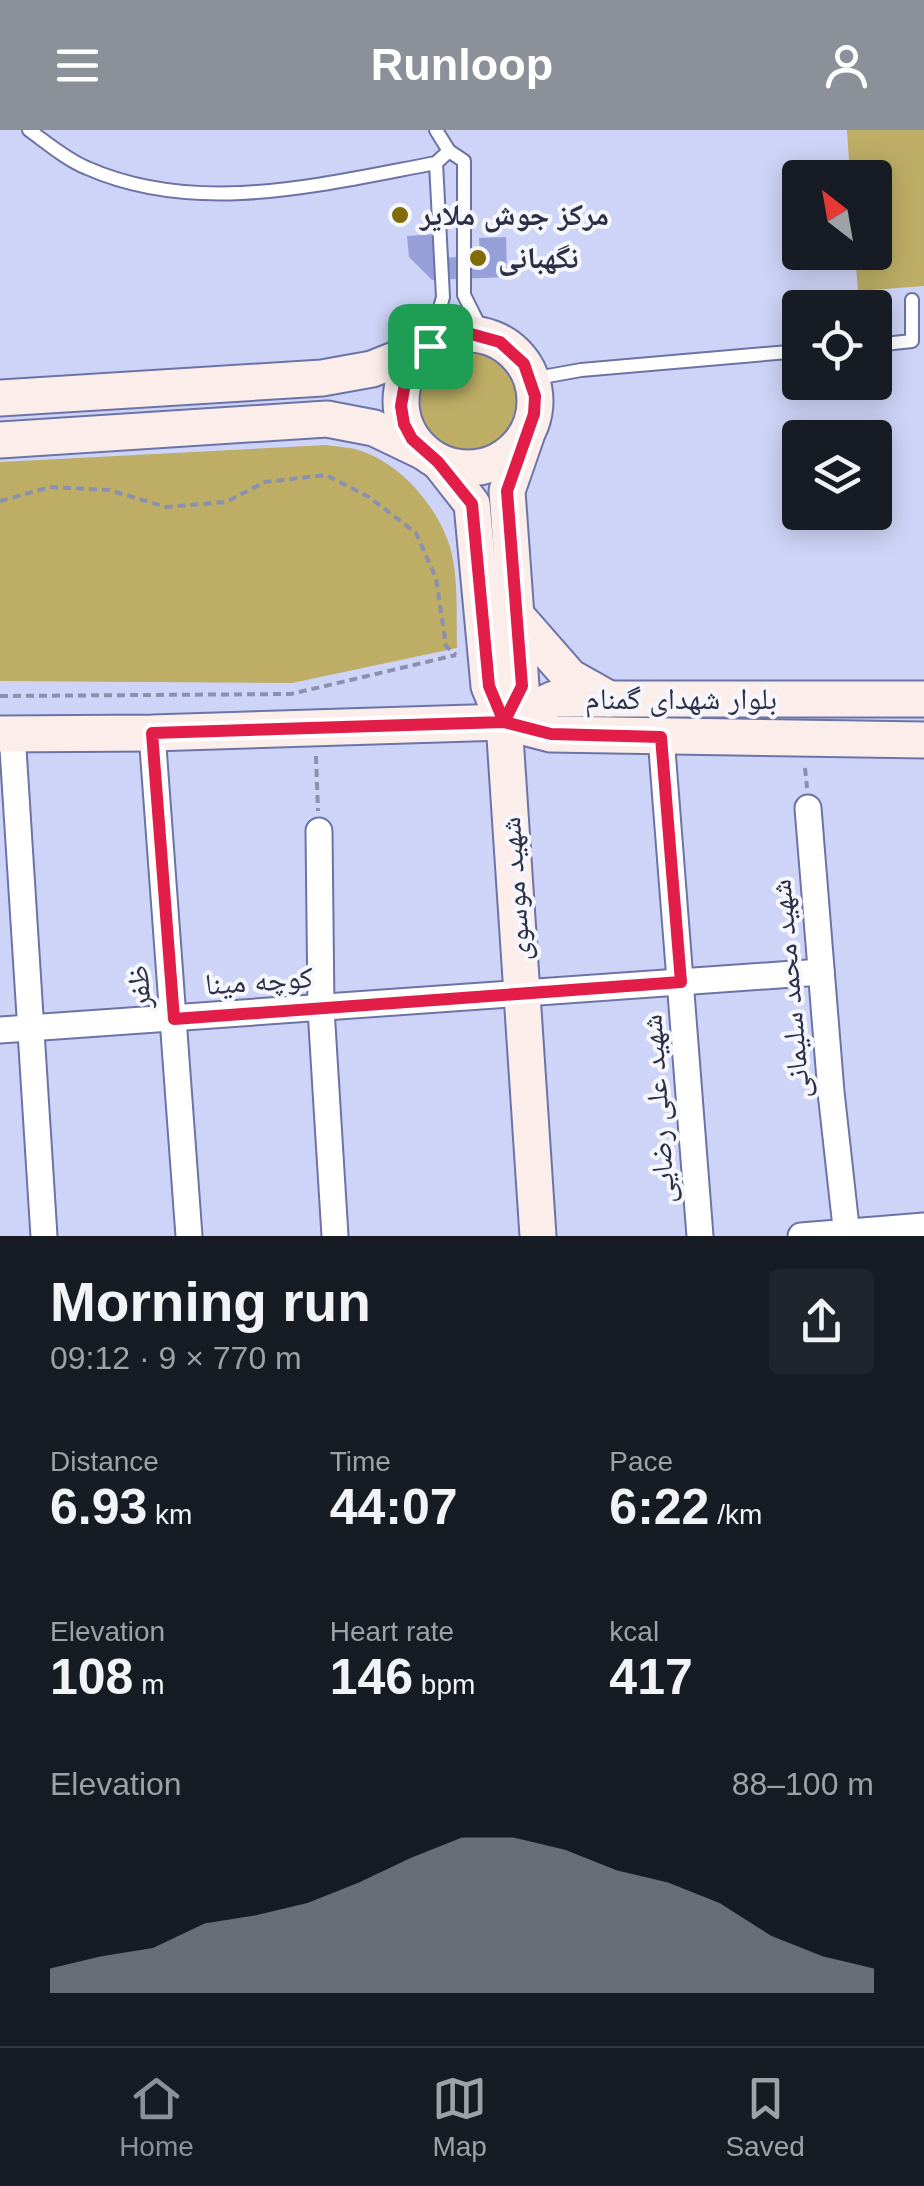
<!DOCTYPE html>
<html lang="en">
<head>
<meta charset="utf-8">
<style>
  body { margin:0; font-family:Helvetica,"Noto Naskh Arabic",sans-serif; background:#20242c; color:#f1f3f6; height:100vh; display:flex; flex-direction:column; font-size:38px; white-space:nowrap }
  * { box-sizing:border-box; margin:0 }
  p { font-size:32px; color:#9ea1a6 }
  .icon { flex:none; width:55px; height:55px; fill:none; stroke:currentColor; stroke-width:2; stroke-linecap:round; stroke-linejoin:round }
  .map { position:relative; height:1106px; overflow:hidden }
  .details { display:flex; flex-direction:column; background:#171b24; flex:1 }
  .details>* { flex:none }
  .needle { width:65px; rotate:329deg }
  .buttons { position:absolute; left:782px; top:30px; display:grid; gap:20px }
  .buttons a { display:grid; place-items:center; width:110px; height:110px; border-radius:10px; background:#171b24; box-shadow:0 5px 25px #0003; font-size:50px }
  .pin { position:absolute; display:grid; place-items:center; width:85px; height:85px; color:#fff; margin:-42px; border-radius:20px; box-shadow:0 5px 15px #0006 }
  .round { display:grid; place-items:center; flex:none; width:105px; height:105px; border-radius:10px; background:#20242c }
  .overview { display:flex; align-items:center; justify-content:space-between; height:170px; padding:0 50px }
  h1 { font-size:55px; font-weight:700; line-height:75px }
  .stats { display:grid; grid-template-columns:repeat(3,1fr); gap:15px; height:170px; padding:10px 50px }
  .stats div { display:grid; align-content:center }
  .stats b { font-size:50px; font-weight:700 }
  .stats small { font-size:28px; font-weight:400 }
  .stats p { font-size:28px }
  .chart { height:280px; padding:20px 50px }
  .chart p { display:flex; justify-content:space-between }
  .chart svg { width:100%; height:180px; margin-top:10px; fill:#8c9099; opacity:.7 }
  header { display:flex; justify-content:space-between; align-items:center; height:130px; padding:0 50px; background:#8c9099; color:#fff; font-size:45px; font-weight:700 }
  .tab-bar { display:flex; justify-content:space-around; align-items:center; height:140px; border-top:2px solid #363941; background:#171b24; font-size:28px; color:#9ea1a6 }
  .tab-bar a { display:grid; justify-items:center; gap:5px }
  .tab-bar .selected { color:#8c9099 }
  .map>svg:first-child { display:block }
  .green { fill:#bdad65 }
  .building { fill:#969fd7 }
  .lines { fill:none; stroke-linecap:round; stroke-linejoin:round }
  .lane-casing { stroke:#6b73a7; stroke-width:16 }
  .street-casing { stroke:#6b73a7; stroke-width:29 }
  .secondary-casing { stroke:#6b73a7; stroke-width:39 }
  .path { stroke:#8b90ae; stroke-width:4; stroke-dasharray:8 5; stroke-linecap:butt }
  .lane { stroke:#fff; stroke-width:12 }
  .street { stroke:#fff; stroke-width:25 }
  .secondary { stroke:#fbeeea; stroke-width:35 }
  .route-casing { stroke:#fff; stroke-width:20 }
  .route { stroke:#e11d48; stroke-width:12 }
  .poi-dot { fill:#7f6c07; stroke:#f6f7fd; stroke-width:4 }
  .labels { text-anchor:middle; stroke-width:8; stroke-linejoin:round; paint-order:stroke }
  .poi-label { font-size:30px; font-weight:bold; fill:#2c2f46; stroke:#f6f7fd; text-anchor:start }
  .street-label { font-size:30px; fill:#2c2f46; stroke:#f6f7fd }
</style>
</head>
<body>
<header><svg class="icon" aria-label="menu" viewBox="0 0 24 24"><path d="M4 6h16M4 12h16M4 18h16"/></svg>Runloop<svg class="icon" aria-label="person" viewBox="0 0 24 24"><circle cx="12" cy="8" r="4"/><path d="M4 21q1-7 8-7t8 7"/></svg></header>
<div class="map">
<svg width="924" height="1106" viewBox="0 0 924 1106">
  <rect width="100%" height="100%" fill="#ced4f7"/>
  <g class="green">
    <polygon points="847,0 924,0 924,156 858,161 855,123 875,122 875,48 850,47"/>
    <circle cx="468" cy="271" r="55"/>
    <path d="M326 315C338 317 352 317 364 322 403 336 438 378 450 417 459 449 456 486 457 518L292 553 0 551V332Z"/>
  </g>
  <polygon class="building" points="437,104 438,128 480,126 479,108 506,107 507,147 432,150 409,127 407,106"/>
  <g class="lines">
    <defs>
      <g id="lane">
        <path d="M29 0C47 13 67 30 87 38 198 87 323 54 436 33L449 21 464 31V165L485 207"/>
        <polyline points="436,0 449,21"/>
        <polyline points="430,214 443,167 436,33"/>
        <polyline points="875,215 912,211 912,170"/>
        <polyline points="531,249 581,240 800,221"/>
      </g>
      <g id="street">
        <polyline points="12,603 44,1106"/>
        <polyline points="152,603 189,1106"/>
        <polyline points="661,607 700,1106"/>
        <polyline points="808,678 831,962 847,1106"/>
        <polyline points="319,701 321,879 335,1106"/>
        <polyline points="0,900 821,842"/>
        <polyline points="801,1106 924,1096"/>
      </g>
      <g id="secondary">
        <circle cx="468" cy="271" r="67"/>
        <polyline points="0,268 322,248 372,239 430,216"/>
        <polyline points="0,310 327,289 374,298 424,322"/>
        <polyline points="439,332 472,374 489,556 504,592 538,1106"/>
        <polyline points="514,483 570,547 609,569"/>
        <polyline points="504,592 554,569 924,569"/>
        <polyline points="504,592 521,556 507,361 526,306"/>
        <polyline points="0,604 152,603 504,592 551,604 924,610"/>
      </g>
    </defs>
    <use href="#lane" class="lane-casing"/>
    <use href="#street" class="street-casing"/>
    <use href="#secondary" class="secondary-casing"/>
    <g class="path">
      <polyline points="0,371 50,357 109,360 166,377 226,372 265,352 326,345 369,367 416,403 436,448 446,516 456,525"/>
      <polyline points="0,566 291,564 456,525"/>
      <polyline points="316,626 318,681"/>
      <polyline points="805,638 807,658"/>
    </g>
    <use href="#lane" class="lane"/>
    <use href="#street" class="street"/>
    <use href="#secondary" class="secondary"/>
  </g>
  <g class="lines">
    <defs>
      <polyline id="route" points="430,216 407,242 401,276 404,294 412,309 438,332 472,374 489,556 504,592 152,603 174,889 681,852 661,607 551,604 504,592 522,556 507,361 534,284 535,266 524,234 500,212 471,204 456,205 430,216"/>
    </defs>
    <use href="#route" class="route-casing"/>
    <use href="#route" class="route"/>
  </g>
  <g class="poi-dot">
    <circle cx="400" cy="85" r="10"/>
    <circle cx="478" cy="128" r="10"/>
  </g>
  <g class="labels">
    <g class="poi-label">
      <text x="420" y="95">مرکز جوش ملایر</text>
      <text x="498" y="138">نگهبانی</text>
    </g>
    <g class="street-label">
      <text x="681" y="579">بلوار شهدای گمنام</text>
      <text transform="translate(515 759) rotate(-94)" y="10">شهید موسوی</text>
      <text transform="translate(259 851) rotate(-4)" y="10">کوچه مینا</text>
      <text transform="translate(139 857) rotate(-94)" y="10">ظفر</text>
      <text transform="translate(790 859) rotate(-95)" y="10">شهید محمد سلیمانی</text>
      <text transform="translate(658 979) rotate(-94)" y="10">شهید علی رضایی</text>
    </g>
  </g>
</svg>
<div class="buttons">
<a><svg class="needle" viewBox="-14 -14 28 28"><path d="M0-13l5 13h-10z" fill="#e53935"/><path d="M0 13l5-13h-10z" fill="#9ea1a6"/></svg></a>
<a><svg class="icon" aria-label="locate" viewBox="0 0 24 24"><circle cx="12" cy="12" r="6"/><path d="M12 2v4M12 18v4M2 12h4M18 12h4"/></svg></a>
<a><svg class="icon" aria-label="layers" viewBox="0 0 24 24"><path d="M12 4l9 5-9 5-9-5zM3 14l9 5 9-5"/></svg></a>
</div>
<div class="pin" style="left:430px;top:216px;background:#1e9e55"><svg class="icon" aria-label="arrive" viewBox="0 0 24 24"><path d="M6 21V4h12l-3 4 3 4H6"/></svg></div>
</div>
<section class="details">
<div class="overview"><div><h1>Morning run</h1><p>09:12 · 9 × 770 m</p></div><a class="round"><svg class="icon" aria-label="share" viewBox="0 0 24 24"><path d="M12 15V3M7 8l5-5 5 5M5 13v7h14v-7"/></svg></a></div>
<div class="stats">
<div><p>Distance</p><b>6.93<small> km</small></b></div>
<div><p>Time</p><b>44:07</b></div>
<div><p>Pace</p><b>6:22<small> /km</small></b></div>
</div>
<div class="stats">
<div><p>Elevation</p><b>108<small> m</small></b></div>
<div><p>Heart rate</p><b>146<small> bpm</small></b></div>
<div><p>kcal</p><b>417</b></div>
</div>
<div class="chart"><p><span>Elevation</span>88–100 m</p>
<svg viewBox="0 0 160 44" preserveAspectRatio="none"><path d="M0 44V38L10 35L20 33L30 27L40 25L50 22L60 17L70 11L80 6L90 6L100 9L110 14L120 17L130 22L140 30L150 35L160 38V44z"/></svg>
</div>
</section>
<nav class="tab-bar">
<a class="selected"><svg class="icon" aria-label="home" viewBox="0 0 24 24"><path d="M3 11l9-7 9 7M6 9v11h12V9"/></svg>Home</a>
<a><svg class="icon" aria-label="map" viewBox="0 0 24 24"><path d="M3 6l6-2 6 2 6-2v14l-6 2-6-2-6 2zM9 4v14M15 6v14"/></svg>Map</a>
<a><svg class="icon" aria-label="saved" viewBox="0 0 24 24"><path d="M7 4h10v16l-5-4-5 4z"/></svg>Saved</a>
</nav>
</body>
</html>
